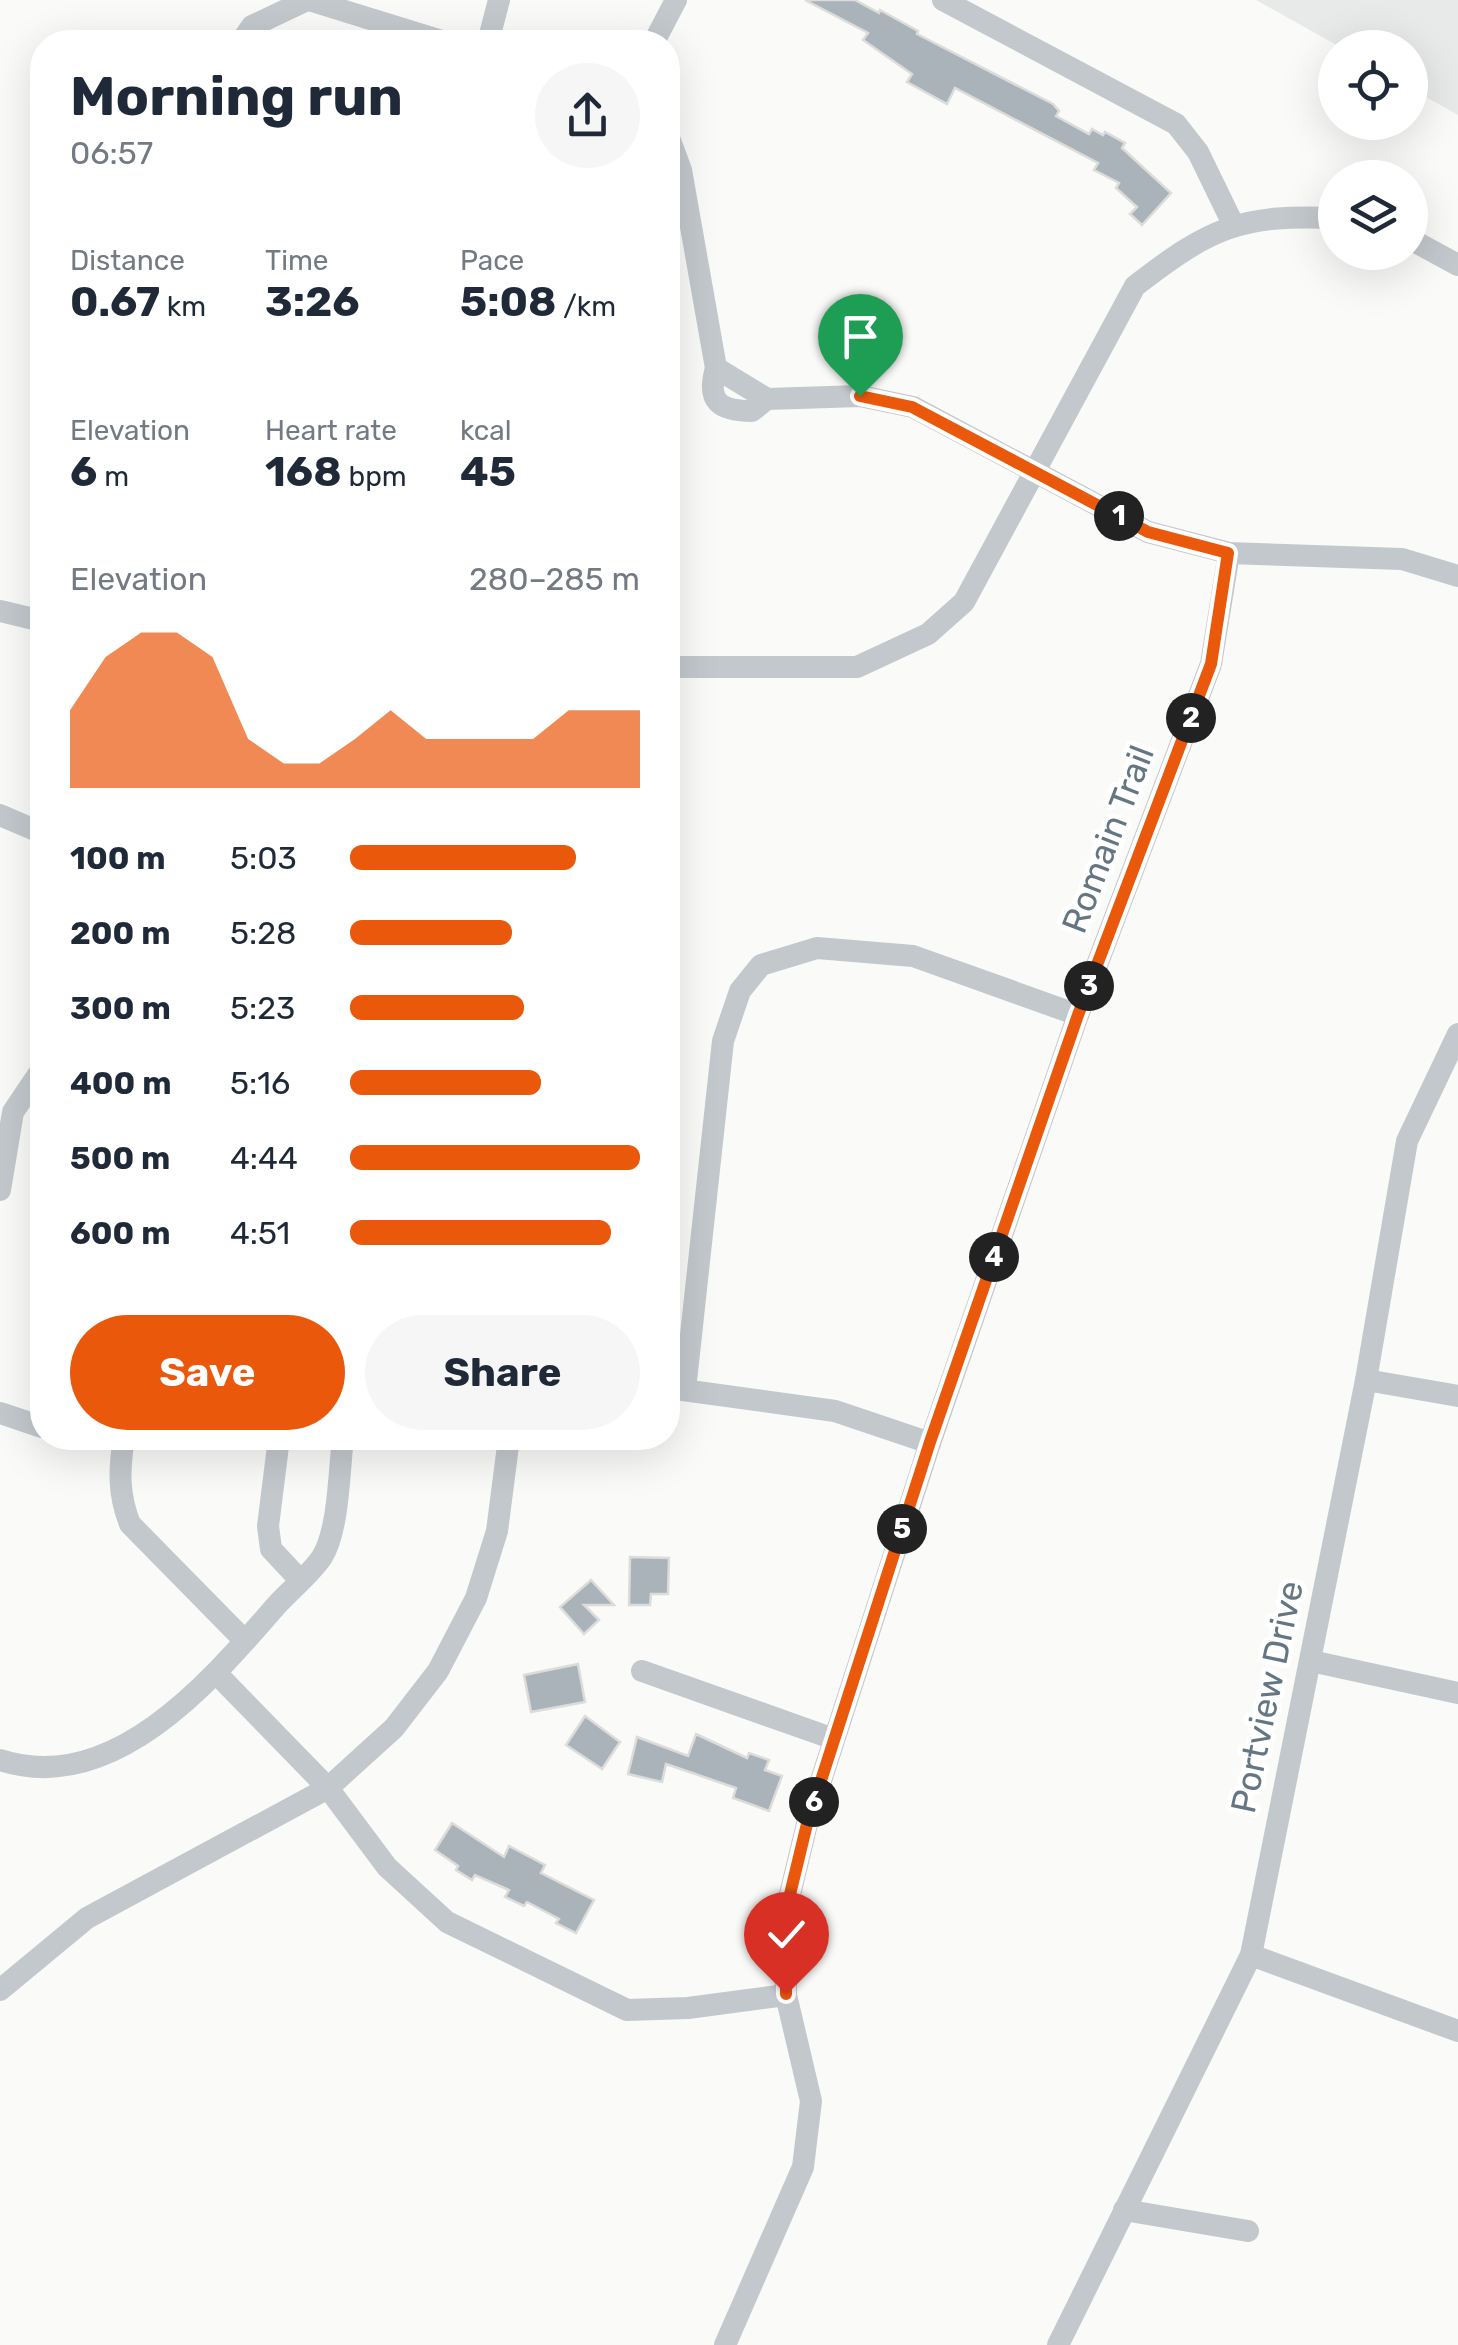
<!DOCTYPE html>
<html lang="en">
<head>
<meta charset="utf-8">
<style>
  body { margin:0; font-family:Rubik,sans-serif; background:#f6f6f7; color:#1f2937; height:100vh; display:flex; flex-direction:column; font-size:38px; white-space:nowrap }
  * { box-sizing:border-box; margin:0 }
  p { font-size:32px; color:#747a83 }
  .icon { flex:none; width:55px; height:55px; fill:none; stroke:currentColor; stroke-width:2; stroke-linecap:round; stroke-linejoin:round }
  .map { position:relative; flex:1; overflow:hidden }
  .panel { position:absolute; left:30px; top:30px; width:650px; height:1420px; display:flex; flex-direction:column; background:#fff; border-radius:40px; box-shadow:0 10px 40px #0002 }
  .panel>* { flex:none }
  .fabs { position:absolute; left:1318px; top:30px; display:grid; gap:20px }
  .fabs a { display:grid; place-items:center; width:110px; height:110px; border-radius:50%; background:#fff; box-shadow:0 10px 40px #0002; font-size:50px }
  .pin { position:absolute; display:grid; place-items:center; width:85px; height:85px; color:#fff; margin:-102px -42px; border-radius:50% 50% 50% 0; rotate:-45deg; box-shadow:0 0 10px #0007 }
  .pin .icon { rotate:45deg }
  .km { position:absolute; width:50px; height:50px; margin:-25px; border-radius:50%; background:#222; color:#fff; font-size:28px; line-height:50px; text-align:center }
  .round { display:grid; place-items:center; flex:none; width:105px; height:105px; border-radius:52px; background:#f6f6f7 }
  .summary { display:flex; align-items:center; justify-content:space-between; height:170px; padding:0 40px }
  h1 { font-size:55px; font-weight:700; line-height:75px }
  .metrics { display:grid; grid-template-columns:repeat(3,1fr); gap:15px; height:170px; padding:10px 40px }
  .metrics div { display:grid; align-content:center }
  .metrics b { font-size:42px; font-weight:700 }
  .metrics small { font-size:28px; font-weight:400 }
  .metrics p { font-size:28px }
  .chart { height:280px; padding:20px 40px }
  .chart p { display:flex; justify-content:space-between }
  .chart svg { width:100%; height:180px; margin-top:10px; fill:#ea580c; opacity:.7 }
  .action { display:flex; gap:20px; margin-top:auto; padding:20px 40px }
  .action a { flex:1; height:115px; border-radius:60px; background:#ea580c; color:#fff; font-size:40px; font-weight:700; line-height:115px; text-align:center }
  .action a+a { background:#f6f6f7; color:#1f2937 }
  ul { padding:0 40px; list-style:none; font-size:32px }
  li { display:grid; grid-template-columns:160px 120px 1fr; align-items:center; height:75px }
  li i { height:25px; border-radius:12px; background:#ea580c }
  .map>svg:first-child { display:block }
  .built { fill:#e8e9e9 }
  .building { fill:#aab3b9; stroke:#dcdcda; stroke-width:2.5 }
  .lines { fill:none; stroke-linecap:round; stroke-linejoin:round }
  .minor { stroke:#c3c8cc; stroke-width:22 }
  .route-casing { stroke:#fff; stroke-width:20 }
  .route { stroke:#ea580c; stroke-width:12 }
  .labels { text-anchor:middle; stroke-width:10; stroke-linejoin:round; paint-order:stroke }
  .street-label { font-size:35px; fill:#657683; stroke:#fff }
</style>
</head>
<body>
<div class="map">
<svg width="1458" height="2345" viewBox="0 0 1458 2345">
  <rect width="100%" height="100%" fill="#fafaf8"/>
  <polygon class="built" points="1256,0 1458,0 1458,115 1410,88 1410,48 1340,47"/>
  <g class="building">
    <polygon points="805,0 855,0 879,13 880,10 918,31 917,34 1053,104 1059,111 1056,116 1089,134 1092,129 1103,135 1105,132 1125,143 1122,148 1171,193 1142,225 1130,214 1137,207 1116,188 1119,183 1094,170 1098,163 955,88 947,104 907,82 912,74 863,40 868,33"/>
    <polygon points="630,1557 669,1558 668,1594 651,1594 650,1605 629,1605"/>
    <polygon points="591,1580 614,1605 584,1605 599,1620 584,1634 560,1607"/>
    <polygon points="578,1664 585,1702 531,1712 524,1675"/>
    <polygon points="585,1716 620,1742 602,1769 566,1745"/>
    <polygon points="696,1734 747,1758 749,1753 769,1760 765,1770 782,1776 769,1811 733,1798 736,1788 666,1764 662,1782 628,1774 637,1737 688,1756"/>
    <polygon points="452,1823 504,1857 509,1846 545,1865 541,1873 594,1900 576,1933 556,1923 559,1919 527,1902 524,1906 505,1897 509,1890 475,1875 472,1880 456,1870 458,1866 435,1850"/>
  </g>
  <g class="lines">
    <g class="minor">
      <polyline points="309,0 445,42"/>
      <polyline points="943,0 1176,124 1198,152 1233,224"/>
      <polyline points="241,42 252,26 307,0"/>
      <polyline points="488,42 499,0"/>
      <polyline points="654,42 676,0"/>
      <polyline points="668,135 681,170 716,368 767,399 860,396 913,407 1148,532 1229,553 1402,559 1458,576"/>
      <polyline points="1410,239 1458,265"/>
      <path d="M716 368C706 402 720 411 752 411L767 399"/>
      <polyline points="0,611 42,621"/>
      <path d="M668 667H857L928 634 964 602 1135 286C1210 228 1240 214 1335 218"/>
      <polyline points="0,815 42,833"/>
      <polyline points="0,1190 13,1112 42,1069"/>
      <polyline points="1366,1380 1458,1396"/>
      <polyline points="668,1388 835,1411 930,1443"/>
      <polyline points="685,1390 723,1041 740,991 761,965 817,948 913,956 1078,1015"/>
      <polyline points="0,1413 42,1427"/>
      <path d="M124 1438C119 1469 118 1494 130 1524L245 1641"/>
      <polyline points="279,1438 268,1526 271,1549 299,1579"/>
      <polyline points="1311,1661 1458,1693"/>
      <polyline points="642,1671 834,1739"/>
      <polyline points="217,1674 328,1788 387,1867 447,1922 627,2010 688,2008 786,1995"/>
      <path d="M0 1760C112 1797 210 1682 275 1607 289 1591 310 1575 322 1557 339 1530 339 1470 343 1438"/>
      <polyline points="1251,1955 1458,2031"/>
      <polyline points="0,1990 87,1918 328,1788 394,1728 438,1671 476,1598 497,1531 509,1438"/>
      <polyline points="1124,2210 1248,2231"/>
      <polyline points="725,2345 803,2167 811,2101 786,1995 785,1915 807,1824 930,1443 1078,1015 1211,664 1229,553"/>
      <polyline points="1058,2345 1251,1955 1366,1380 1407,1141 1458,1034"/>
    </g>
  </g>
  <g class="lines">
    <defs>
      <polyline id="route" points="786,1994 785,1915 807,1824 930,1442 1078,1015 1211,664 1228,553 1148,532 912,407 860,396"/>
    </defs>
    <use href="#route" class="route-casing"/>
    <use href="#route" class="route"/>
  </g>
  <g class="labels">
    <g class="street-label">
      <text transform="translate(1108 839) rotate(-69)" y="12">Romain Trail</text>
      <text transform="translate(1267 1697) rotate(-78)" y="12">Portview Drive</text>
    </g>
  </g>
</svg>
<div class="fabs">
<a><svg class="icon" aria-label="locate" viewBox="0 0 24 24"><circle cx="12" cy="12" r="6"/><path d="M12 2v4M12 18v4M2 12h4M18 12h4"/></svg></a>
<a><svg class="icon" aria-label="layers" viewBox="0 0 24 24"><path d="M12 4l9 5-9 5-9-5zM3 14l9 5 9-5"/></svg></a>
</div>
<div class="pin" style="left:860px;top:396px;background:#1e9e55"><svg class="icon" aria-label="arrive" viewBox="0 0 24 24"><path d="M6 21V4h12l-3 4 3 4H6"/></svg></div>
<div class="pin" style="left:786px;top:1994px;background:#d93025"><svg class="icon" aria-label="check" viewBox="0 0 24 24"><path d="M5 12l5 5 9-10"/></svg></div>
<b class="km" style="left:1119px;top:516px">1</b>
<b class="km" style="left:1191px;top:718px">2</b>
<b class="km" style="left:1089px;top:986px">3</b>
<b class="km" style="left:994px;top:1257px">4</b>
<b class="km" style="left:902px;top:1529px">5</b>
<b class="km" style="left:814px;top:1802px">6</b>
<section class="panel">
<div class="summary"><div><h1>Morning run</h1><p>06:57</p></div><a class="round"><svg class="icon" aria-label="share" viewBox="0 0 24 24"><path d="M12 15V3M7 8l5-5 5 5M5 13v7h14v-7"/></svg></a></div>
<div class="metrics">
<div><p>Distance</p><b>0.67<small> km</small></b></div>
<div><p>Time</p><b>3:26</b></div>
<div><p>Pace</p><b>5:08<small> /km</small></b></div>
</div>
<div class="metrics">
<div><p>Elevation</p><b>6<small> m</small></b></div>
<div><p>Heart rate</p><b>168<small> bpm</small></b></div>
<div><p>kcal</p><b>45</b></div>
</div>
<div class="chart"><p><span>Elevation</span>280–285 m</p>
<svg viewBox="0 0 160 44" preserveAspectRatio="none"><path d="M0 44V25L10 12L20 6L30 6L40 12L50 32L60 38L70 38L80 32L90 25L100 32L110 32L120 32L130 32L140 25L150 25L160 25V44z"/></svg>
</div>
<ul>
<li><b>100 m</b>5:03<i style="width:78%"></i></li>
<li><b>200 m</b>5:28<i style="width:56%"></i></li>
<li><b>300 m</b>5:23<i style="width:60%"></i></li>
<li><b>400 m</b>5:16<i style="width:66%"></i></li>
<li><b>500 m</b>4:44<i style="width:100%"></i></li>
<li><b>600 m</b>4:51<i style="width:90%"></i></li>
</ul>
<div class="action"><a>Save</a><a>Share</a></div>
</section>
</div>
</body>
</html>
